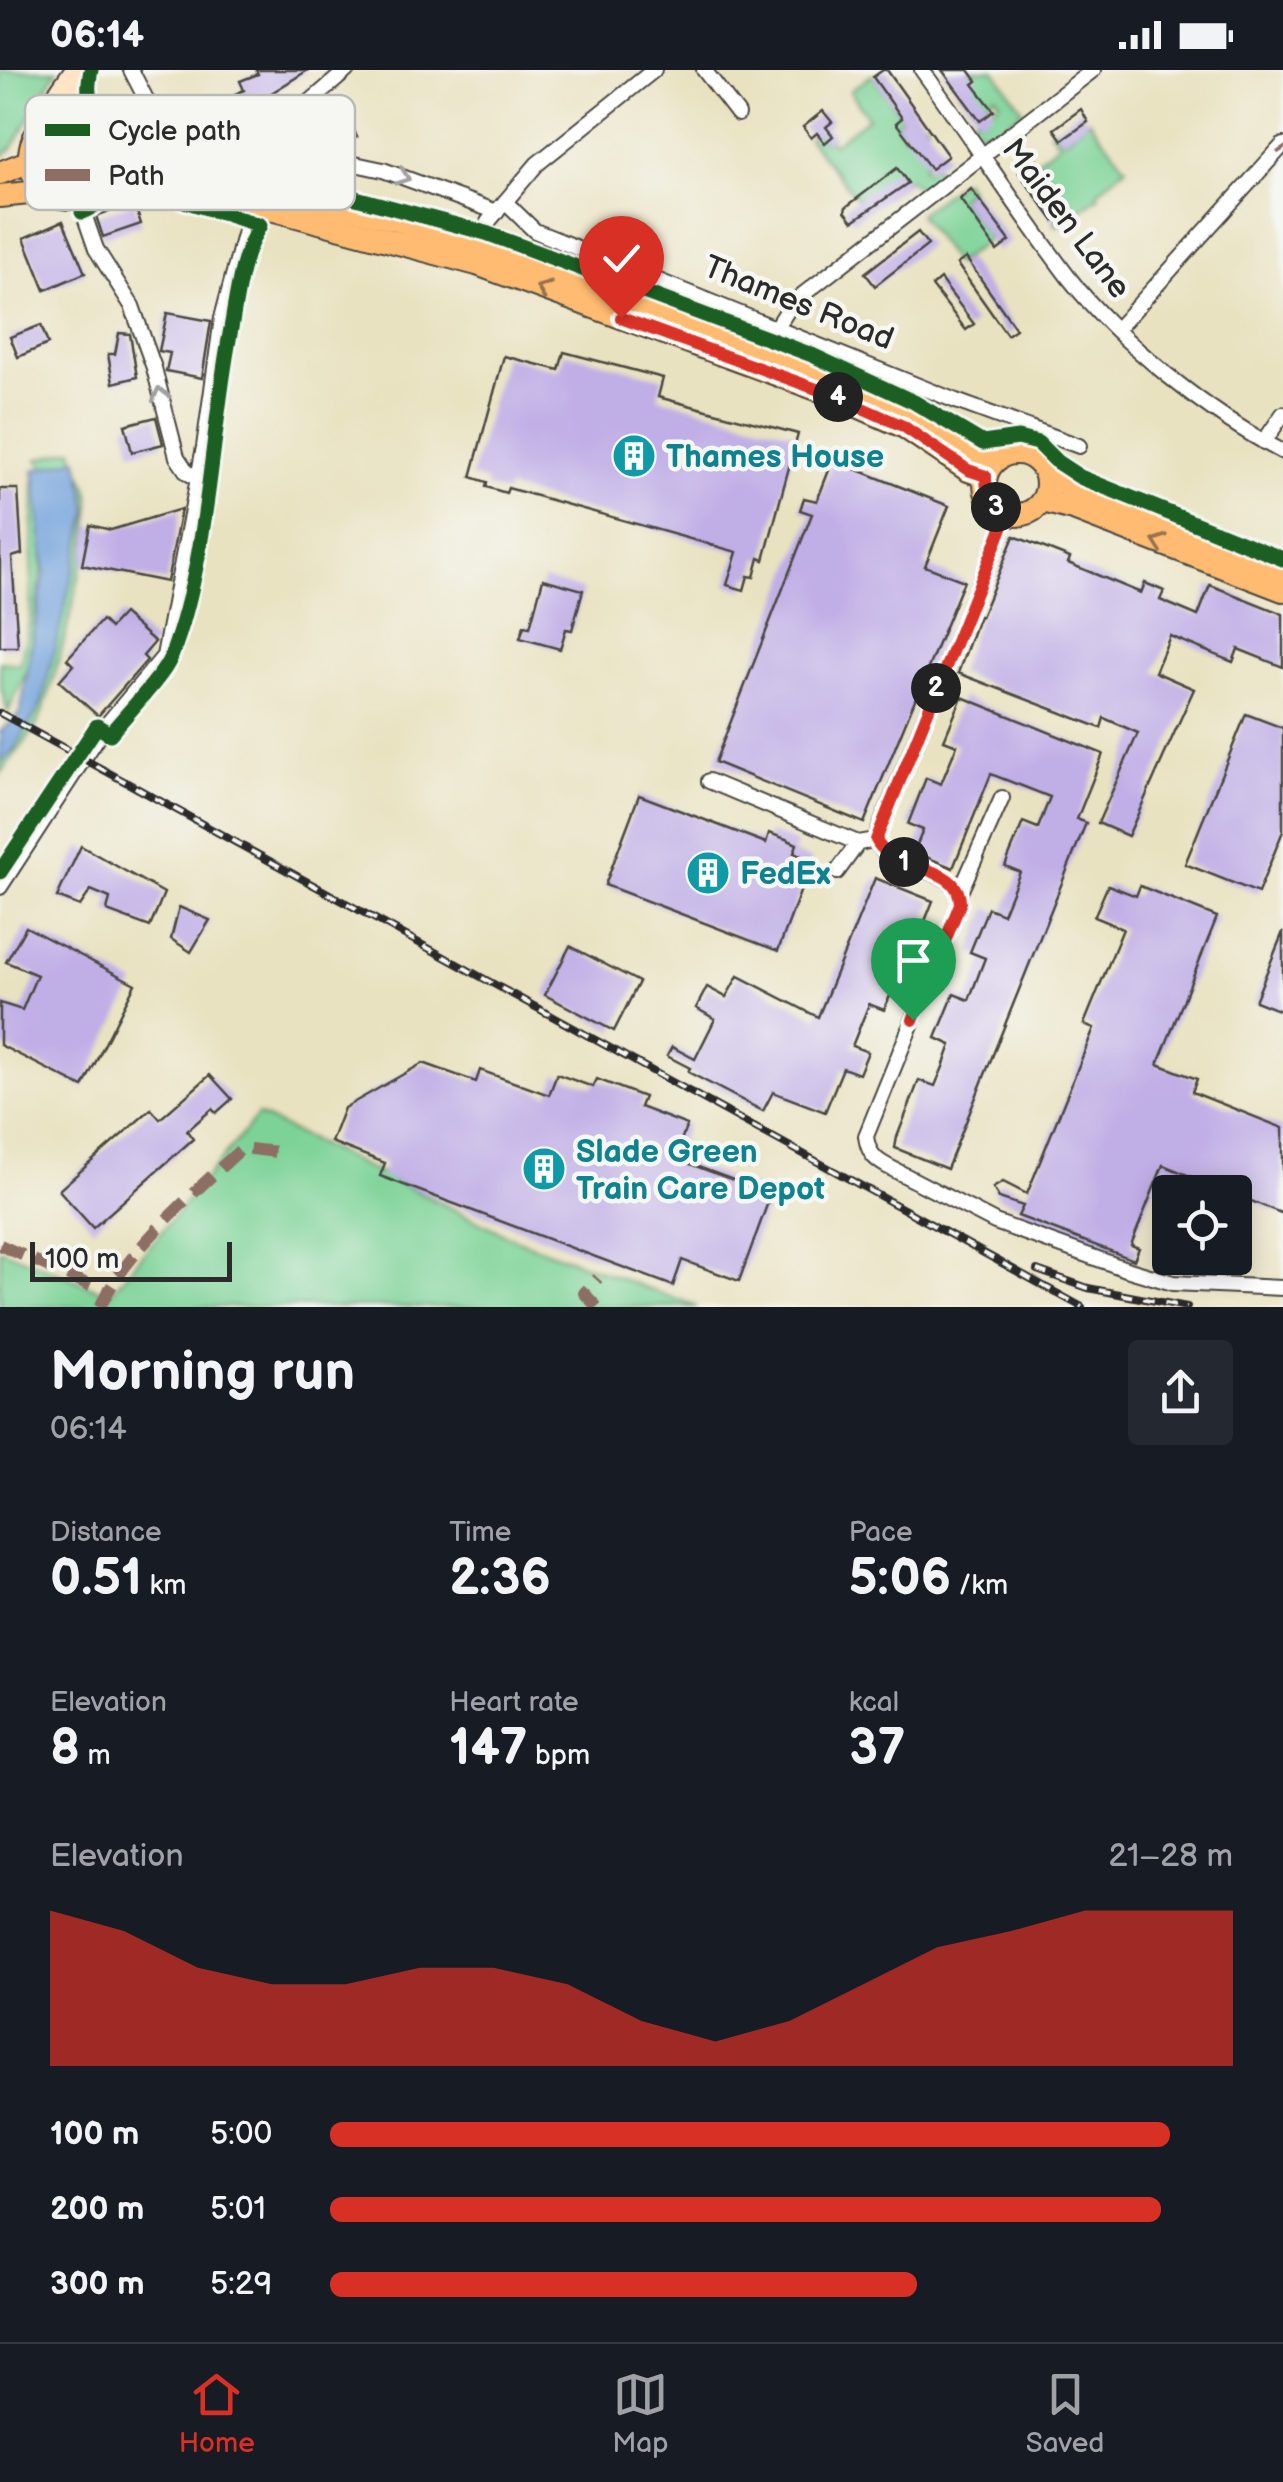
<!DOCTYPE html>
<html lang="en">
<head>
<meta charset="utf-8">
<style>
  body { margin:0; font-family:"Balsamiq Sans",sans-serif; background:#242831; color:#f1f3f6; height:100vh; display:flex; flex-direction:column; font-size:38px; white-space:nowrap }
  * { box-sizing:border-box; margin:0 }
  p { font-size:32px; color:#9ea1a6 }
  .icon { flex:none; width:55px; height:55px; fill:none; stroke:currentColor; stroke-width:2; stroke-linecap:round; stroke-linejoin:round }
  .map { position:relative; height:1237px; overflow:hidden }
  .sheet { display:flex; flex-direction:column; background:#171b24; flex:1 }
  .sheet>* { flex:none }
  .buttons { position:absolute; left:1152px; top:1105px; display:grid; gap:20px }
  .buttons a { display:grid; place-items:center; width:100px; height:100px; border-radius:10px; background:#171b24; box-shadow:0 5px 25px #0003; font-size:50px }
  .scale { position:absolute; left:30px; bottom:25px; width:202px; box-sizing:border-box; padding-left:10px; border:5px solid #2b2b2b; border-top:0; font-size:28px; line-height:35px; white-space:nowrap; color:#2b2b2b; -webkit-text-stroke:8px #f6f6f2; paint-order:stroke }
  .pin { position:absolute; display:grid; place-items:center; width:85px; height:85px; color:#fff; margin:-102px -42px; border-radius:50% 50% 50% 0; rotate:-45deg; box-shadow:0 0 10px #0007 }
  .pin .icon { rotate:45deg }
  .km { position:absolute; width:50px; height:50px; margin:-25px; border-radius:50%; background:#222; color:#fff; font-size:28px; line-height:50px; text-align:center }
  .round { display:grid; place-items:center; flex:none; width:105px; height:105px; border-radius:10px; background:#242831 }
  .headline { display:flex; align-items:center; justify-content:space-between; height:170px; padding:0 50px }
  h1 { font-size:55px; font-weight:700; line-height:75px }
  .figures { display:grid; grid-template-columns:repeat(3,1fr); gap:15px; height:170px; padding:10px 50px }
  .figures div { display:grid; align-content:center }
  .figures b { font-size:50px; font-weight:700 }
  .figures small { font-size:28px; font-weight:400 }
  .figures p { font-size:28px }
  .chart { height:280px; padding:20px 50px }
  .chart p { display:flex; justify-content:space-between }
  .chart svg { width:100%; height:180px; margin-top:10px; fill:#d93025; opacity:.7 }
  ul { padding:0 50px; list-style:none; font-size:32px }
  li { display:grid; grid-template-columns:160px 120px 1fr; align-items:center; height:75px }
  li i { height:25px; border-radius:12px; background:#d93025 }
  .status { display:flex; justify-content:space-between; align-items:center; height:70px; padding:0 50px; background:#171b24; direction:ltr }
  .status svg { height:28px; fill:currentColor }
  .tab-bar { display:flex; justify-content:space-around; align-items:center; height:140px; border-top:2px solid #363941; background:#171b24; font-size:28px; color:#9ea1a6 }
  .tab-bar a { display:grid; justify-items:center; gap:5px }
  .tab-bar .selected { color:#d93025 }
  .map>svg:first-child { display:block }
  .green { fill:#7dd397; stroke:#547f61; stroke-width:2.5 }
  .water { fill:#72a2dc; stroke:#4e6684; stroke-width:2.5 }
  .building { fill:#c0aee6 }
  .lines { fill:none; stroke-linecap:round; stroke-linejoin:round }
  .street-casing { stroke:#484641; stroke-width:18 }
  .secondary-casing { stroke:#484641; stroke-width:24 }
  .primary-casing { stroke:#484641; stroke-width:26 }
  .street { stroke:#fff; stroke-width:14 }
  .secondary { stroke:#ffe4c6; stroke-width:20 }
  .primary { stroke:#febb71; stroke-width:22 }
  .rail-casing { stroke:#2b2b2b; stroke-width:8 }
  .rail { stroke:#f6f6f2; stroke-width:4; stroke-dasharray:11; stroke-linecap:butt }
  .quiet { stroke:#8d6e63; stroke-width:12; stroke-dasharray:25 12; stroke-linecap:butt }
  .cycleway-casing { stroke:#f6f6f2; stroke-width:21 }
  .cycleway { stroke:#1b5e20; stroke-width:15 }
  .oneway { stroke:#a0a0a0 }
  .oneway2 { stroke:#94734e }
  .route-casing { stroke:#fff; stroke-width:20 }
  .route { stroke:#d93025; stroke-width:12 }
  .labels { text-anchor:middle; stroke-width:9; stroke-linejoin:round; paint-order:stroke }
  .street-label { font-size:32px; fill:#2b2b2b; stroke:#f6f6f2 }
  .culture-label { font-size:32px; font-weight:bold; fill:#0d838f; stroke:#f6f6f2; text-anchor:start }
  .key { fill:#f6f6f2; stroke:#b9b9b6; stroke-width:2.5 }
  .key-label { font-size:28px; fill:#2b2b2b }
</style>
</head>
<body>
<div class="status"><b>06:14</b><svg viewBox="0 0 49 12"><path d="M0 12V9h3v3zM5 12V6h3v6zM10 12V3h3v9zM15 12V0h3v12zM26 1h20v11H26zM47 4h2v5h-2z"/></svg></div>
<div class="map">
<svg width="1283" height="1237" viewBox="0 0 1283 1237">
  <rect width="100%" height="100%" fill="#f6f6f2"/>
  <filter id="ink" filterUnits="userSpaceOnUse"><feTurbulence type="fractalNoise" baseFrequency=".01" numOctaves="2"/><feDisplacementMap in="SourceGraphic" scale="20" xChannelSelector="R" yChannelSelector="G"/><feConvolveMatrix kernelMatrix="1 2 1 2 8 2 1 2 1" color-interpolation-filters="sRGB"/></filter>
  <filter id="wash" filterUnits="userSpaceOnUse"><feTurbulence type="fractalNoise" baseFrequency=".0048" numOctaves="4" result="noise"/><feDisplacementMap in="SourceGraphic" scale="40" xChannelSelector="R" yChannelSelector="G"/><feGaussianBlur stdDeviation="2.25" result="paint"/><feColorMatrix in="noise" values="0 0 0 0 0 0 0 0 0 0 0 0 0 0 0 0 0 1.4 0 .05"/><feComposite in="paint" operator="in"/></filter>
  <g filter="url(#wash)">
    <rect width="100%" height="100%" fill="#e9e2c0"/>
    <g class="green">
      <polygon points="0,0 57,0 12,78 0,88"/>
      <polygon points="969,0 994,0 1023,40 994,62 974,59 969,52 977,46 981,50 1000,31 995,25 986,32 959,23"/>
      <polygon points="872,5 902,48 896,53 904,65 925,52 927,55 910,67 927,93 923,96 926,100 934,96 941,103 919,119 908,109 857,129 808,68 817,63 824,72 829,69 833,74 868,48 850,21"/>
      <polygon points="1089,50 1126,97 1097,122 1099,126 1057,156 1054,151 1066,142 1057,128 1062,123 1055,114 1049,118 1045,112 1032,121 1041,96 1037,90 1059,73 1050,62 1054,59 1062,70 1066,69"/>
      <polygon points="963,110 970,119 960,126 961,130 989,169 955,194 919,144"/>
      <path d="M73 379C76 397 88 410 90 429 93 463 54 622 37 654 27 672 13 687 0 703V691L32 642 17 647 32 618 69 436 38 389Z"/>
      <polygon points="34,413 43,427 42,500 27,601 8,642 0,614 0,592 20,594 30,547"/>
      <polygon points="258,1045 515,1169 697,1237 0,1237 0,1179 110,1224"/>
    </g>
    <polygon class="water" points="78,389 88,441 41,635 13,681 0,694 0,662 20,644 45,501 34,400"/>
    <g id="blocks">
      <g class="building">
        <polygon points="256,0 308,0 246,39 250,48 182,79 177,78 173,69 173,59 180,56 176,47 185,42 187,46 236,27 235,24 244,20 240,11 258,4"/>
        <polygon points="883,0 887,0 948,86 931,99 896,53 902,48 873,7"/>
        <polygon points="942,0 969,0 977,11 973,14 994,41 980,51"/>
        <polygon points="344,39 357,67 340,74 327,47"/>
        <polygon points="1081,39 1088,52 1062,70 1054,59"/>
        <polygon points="823,41 832,52 826,57 833,66 825,73 817,63 811,68 803,57"/>
        <polygon points="1037,90 1063,124 1057,128 1066,142 1054,151 1019,103"/>
        <polygon points="897,98 908,113 853,151 845,141 846,137"/>
        <polygon points="971,119 1010,171 997,181 960,129"/>
        <polygon points="134,132 141,154 103,167 96,146"/>
        <polygon points="63,151 85,203 45,220 24,168"/>
        <polygon points="918,162 928,175 875,216 865,203"/>
        <polygon points="966,188 1016,259 1007,265 957,194"/>
        <polygon points="940,209 974,254 966,260 932,216"/>
        <polygon points="167,243 211,251 202,308 166,301 170,283 159,281"/>
        <polygon points="41,255 48,274 18,287 10,267"/>
        <polygon points="119,263 130,264 137,307 113,313 108,284 115,284"/>
        <polygon points="564,282 663,308 658,327 798,364 764,490 759,488 754,507 748,506 744,520 727,515 737,482 508,418 506,423 486,417 487,412 471,407 504,286 559,300"/>
        <polygon points="156,347 163,374 132,382 125,355"/>
        <polygon points="833,390 949,436 925,496 964,511 864,753 715,692 812,444 800,440 804,428 817,431"/>
        <polygon points="0,419 18,419 22,484 12,487 18,577 0,577"/>
        <polygon points="181,439 167,512 82,495 90,455 111,460"/>
        <polygon points="1014,466 1070,488 1068,493 1141,523 1145,513 1164,521 1160,530 1198,546 1210,515 1283,544 1283,597 1238,579 1233,592 1170,566 1155,602 1194,619 1128,766 1098,753 1138,663 1104,648 1101,658 958,603 979,546 981,547"/>
        <polygon points="543,509 583,520 572,560 566,559 560,579 520,568 524,556 530,557"/>
        <polygon points="123,544 155,572 143,586 147,590 98,646 59,611 73,595 67,589 102,550 110,558"/>
        <polygon points="962,627 1103,684 1077,749 1086,753 947,1099 895,1078 897,1067 919,1010 935,1016 943,997 951,975 936,968 954,924 969,930 985,888 970,882 988,838 1003,844 1020,802 1005,796 1023,752 1038,758 1050,727 991,704 953,798 914,782 923,760 908,754 926,708 941,714 957,675 944,670"/>
        <polygon points="1246,644 1283,658 1283,761 1258,823 1185,794"/>
        <polygon points="639,725 766,773 769,763 786,769 797,774 794,783 812,790 778,881 605,815"/>
        <polygon points="81,776 164,823 150,857 107,841 110,828 91,820 80,836 57,827"/>
        <polygon points="875,808 933,831 900,914 896,912 884,940 869,934 852,976 868,982 859,1004 843,998 825,1042 773,1022 763,1041 688,1002 690,998 667,986 672,977 695,989 715,949 696,938 707,917 726,927 738,906 818,947"/>
        <polygon points="1108,815 1136,826 1140,816 1217,847 1158,994 1197,1009 1192,1022 1283,1058 1283,1144 1163,1095 1131,1175 1139,1178 1134,1190 1018,1146 1023,1136 999,1128 993,1118 1003,1112 1027,1124 1094,958 1084,954 1123,859 1094,847"/>
        <polygon points="179,837 210,850 191,882 171,869"/>
        <polygon points="26,857 135,914 83,1017 0,975 0,933 22,940 37,905 6,892"/>
        <polygon points="1283,862 1283,942 1255,931"/>
        <polygon points="570,876 639,912 614,961 545,925"/>
        <polygon points="423,993 476,1012 480,1000 549,1025 557,1004 593,1017 597,1009 644,1027 640,1037 687,1055 674,1088 771,1124 739,1211 682,1190 673,1216 380,1106 385,1093 331,1072 344,1038"/>
        <polygon points="210,1005 232,1029 216,1043 212,1039 187,1061 193,1069 93,1158 59,1120 151,1039 160,1049"/>
      </g>
    </g>
  </g>
  <g filter="url(#ink)">
    <use href="#blocks" fill-opacity="0" stroke="#484641" stroke-width="2.5"/>
    <g class="lines">
      <defs>
        <g id="street">
          <polyline points="131,0 164,64"/>
          <polyline points="704,0 738,44"/>
          <path d="M922 0C972 68 1018 141 1069 208 1121 274 1208 343 1283 382"/>
          <polyline points="134,48 150,40"/>
          <polyline points="275,77 383,100 497,142"/>
          <polyline points="244,109 263,93 295,45 347,0"/>
          <polyline points="78,127 96,179 132,236 154,298 177,387 187,402 196,408"/>
          <polyline points="505,132 535,161 956,331 1079,376"/>
          <polyline points="493,179 486,163 488,152 537,94 654,0"/>
          <polyline points="777,257 792,233 1093,0"/>
          <polyline points="1117,259 1283,75"/>
          <polyline points="1264,372 1283,344"/>
          <polyline points="709,711 858,773"/>
          <path d="M1002 728 960 822V834L866 1066C868 1082 874 1089 887 1096L995 1152 1126 1199 1173 1213 1283 1218"/>
          <polyline points="875,770 1008,443"/>
          <path d="M837 802 858 773 875 770C891 802 941 793 960 822"/>
          <polyline points="0,817 103,659 164,586 204,377 222,248 252,134"/>
        </g>
        <g id="secondary">
          <polyline points="75,1 75,28 90,51"/>
          <polyline points="39,61 47,40 75,0"/>
        </g>
        <g id="primary">
          <circle cx="71" cy="87" r="41"/>
          <polyline points="104,64 119,74 160,89 394,149 493,179 733,266 842,308 929,352 974,380 1000,387"/>
          <polyline points="0,103 30,91"/>
          <polyline points="105,110 135,108 252,134 477,194 833,325 903,356 968,400 985,406"/>
          <polyline points="0,126 48,121"/>
          <circle cx="1016" cy="414" r="31"/>
          <polyline points="1047,408 1283,499"/>
          <polyline points="1043,431 1076,440 1283,520"/>
        </g>
      </defs>
      <use href="#street" class="street-casing"/>
      <use href="#secondary" class="secondary-casing"/>
      <use href="#primary" class="primary-casing"/>
      <use href="#street" class="street"/>
      <use href="#secondary" class="secondary"/>
      <use href="#primary" class="primary"/>
      <defs>
        <g id="rail">
          <polyline points="0,643 1082,1237"/>
          <polyline points="1037,1200 1088,1218 1187,1237"/>
        </g>
      </defs>
      <use href="#rail" class="rail-casing"/>
      <use href="#rail" class="rail"/>
      <g class="quiet">
        <polyline points="1281,78 1283,81"/>
        <polyline points="0,1175 107,1223"/>
        <path d="M100 1237C126 1181 197 1120 242 1078L286 1083"/>
        <polyline points="597,1237 584,1223 598,1208"/>
      </g>
      <defs>
        <g id="cycleway">
          <path d="M91 0C88 14 87 25 94 38 109 63 168 88 197 91 213 93 234 86 251 83L289 110 486 163 812 285 914 332 983 373 1018 368 1038 373 1057 392 1080 407 1283 489"/>
          <path d="M0 802 97 656 110 664C125 645 163 607 171 587 209 488 210 369 230 264 237 226 240 188 260 155 234 148 143 114 123 119 107 122 98 137 82 142"/>
        </g>
      </defs>
      <use href="#cycleway" class="cycleway-casing"/>
      <use href="#cycleway" class="cycleway"/>
    </g>
    <defs><path id="oneway-chevron" d="M-2-3.5L2.5 0L-2 3.5" fill="none" stroke-width="1.6" stroke-linecap="round" stroke-linejoin="round" transform="scale(2.5)"/></defs>
    <g class="oneway">
      <use href="#oneway-chevron" transform="translate(403 107) rotate(20)"/>
      <use href="#oneway-chevron" transform="translate(160 324) rotate(-105)"/>
    </g>
    <g class="oneway2">
      <use href="#oneway-chevron" transform="translate(543 219) rotate(-159)"/>
      <use href="#oneway-chevron" transform="translate(1159 472) rotate(-161)"/>
    </g>
  </g>
  <g class="lines" filter="url(#ink)">
    <defs>
      <path id="route" d="M621 248 833 325 903 356 968 400 986 406C986 424 990 438 1008 443L876 770C892 804 961 791 960 834L913 950"/>
    </defs>
    <use href="#route" class="route-casing"/>
    <use href="#route" class="route"/>
  </g>
  <defs>
    <symbol id="building-disc" viewBox="-11 -11 22 22"><circle r="9.5" fill="#0f9aa8" stroke="#f6f6f2"/><path d="M-4-6H4V6H1V3H-1V6H-4ZM-2.5-4.3h1.7v1.8h-1.7ZM.8-4.3h1.7v1.8H.8ZM-2.5-1h1.7V.8h-1.7ZM.8-1h1.7V.8H.8Z" fill="#fff"/></symbol>
  </defs>
  <g fill-rule="evenodd">
    <use href="#building-disc" x="609" y="361" width="50" height="50"/>
    <use href="#building-disc" x="683" y="778" width="50" height="50"/>
    <use href="#building-disc" x="519" y="1074" width="50" height="50"/>
  </g>
  <g class="labels">
    <g class="street-label">
      <text transform="translate(1067 148) rotate(53)" y="11">Maiden Lane</text>
      <text transform="translate(799 232) rotate(22)" y="11">Thames Road</text>
    </g>
    <g class="culture-label">
      <text x="666" y="397">Thames House</text>
      <text x="740" y="814">FedEx</text>
      <text x="576" y="1092">Slade Green<tspan x="576" dy="37">Train Care Depot</tspan></text>
    </g>
  </g>
  <rect x="25" y="25" width="330" height="115" rx="15" class="key"/>
  <rect x="45" y="54" width="45" height="12" fill="#1b5e20"/>
  <rect x="45" y="99" width="45" height="12" fill="#8d6e63"/>
  <g class="key-label">
    <text x="108" y="70">Cycle path</text>
    <text x="108" y="115">Path</text>
  </g>
</svg>
<div class="buttons">
<a><svg class="icon" aria-label="locate" viewBox="0 0 24 24"><circle cx="12" cy="12" r="6"/><path d="M12 2v4M12 18v4M2 12h4M18 12h4"/></svg></a>
</div>
<div class="scale">100 m</div>
<div class="pin" style="left:913px;top:950px;background:#1e9e55"><svg class="icon" aria-label="arrive" viewBox="0 0 24 24"><path d="M6 21V4h12l-3 4 3 4H6"/></svg></div>
<div class="pin" style="left:621px;top:248px;background:#d93025"><svg class="icon" aria-label="check" viewBox="0 0 24 24"><path d="M5 12l5 5 9-10"/></svg></div>
<b class="km" style="left:904px;top:792px">1</b>
<b class="km" style="left:936px;top:618px">2</b>
<b class="km" style="left:996px;top:437px">3</b>
<b class="km" style="left:838px;top:327px">4</b>
</div>
<section class="sheet">
<div class="headline"><div><h1>Morning run</h1><p>06:14</p></div><a class="round"><svg class="icon" aria-label="share" viewBox="0 0 24 24"><path d="M12 15V3M7 8l5-5 5 5M5 13v7h14v-7"/></svg></a></div>
<div class="figures">
<div><p>Distance</p><b>0.51<small> km</small></b></div>
<div><p>Time</p><b>2:36</b></div>
<div><p>Pace</p><b>5:06<small> /km</small></b></div>
</div>
<div class="figures">
<div><p>Elevation</p><b>8<small> m</small></b></div>
<div><p>Heart rate</p><b>147<small> bpm</small></b></div>
<div><p>kcal</p><b>37</b></div>
</div>
<div class="chart"><p><span>Elevation</span>21–28 m</p>
<svg viewBox="0 0 160 44" preserveAspectRatio="none"><path d="M0 44V6L10 11L20 20L30 24L40 24L50 20L60 20L70 24L80 33L90 38L100 33L110 24L120 15L130 11L140 6L150 6L160 6V44z"/></svg>
</div>
<ul>
<li><b>100 m</b>5:00<i style="width:93%"></i></li>
<li><b>200 m</b>5:01<i style="width:92%"></i></li>
<li><b>300 m</b>5:29<i style="width:65%"></i></li>
</ul>
</section>
<nav class="tab-bar">
<a class="selected"><svg class="icon" aria-label="home" viewBox="0 0 24 24"><path d="M3 11l9-7 9 7M6 9v11h12V9"/></svg>Home</a>
<a><svg class="icon" aria-label="map" viewBox="0 0 24 24"><path d="M3 6l6-2 6 2 6-2v14l-6 2-6-2-6 2zM9 4v14M15 6v14"/></svg>Map</a>
<a><svg class="icon" aria-label="saved" viewBox="0 0 24 24"><path d="M7 4h10v16l-5-4-5 4z"/></svg>Saved</a>
</nav>
</body>
</html>
